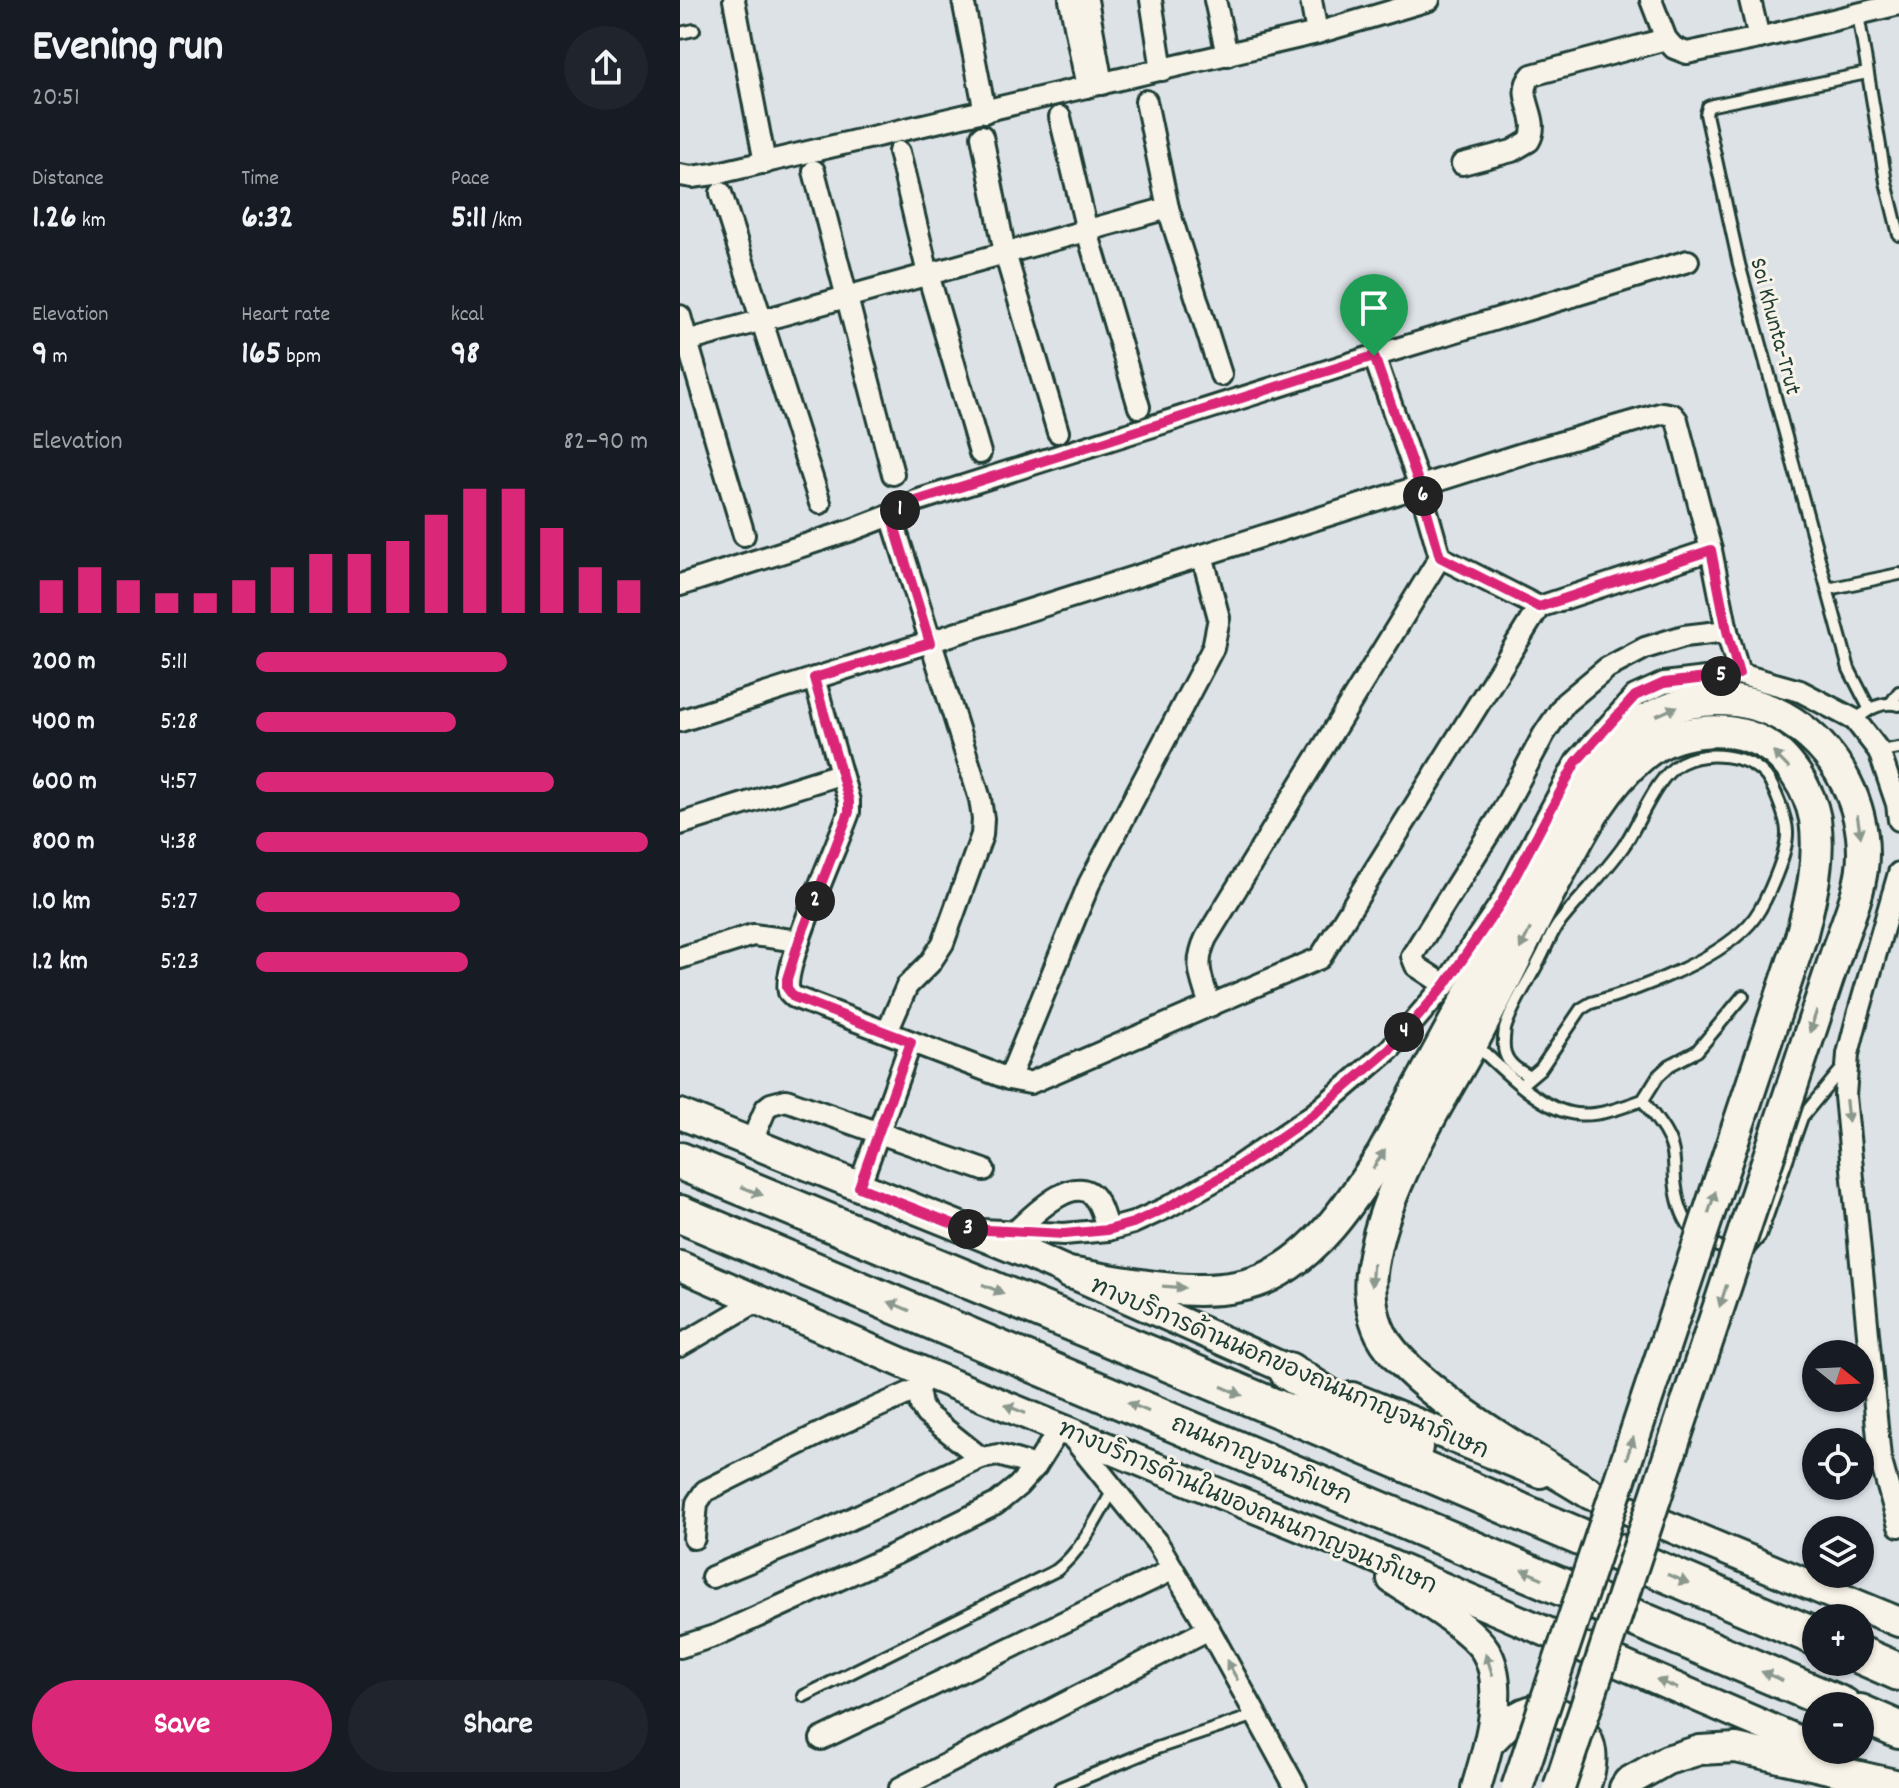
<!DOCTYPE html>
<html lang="en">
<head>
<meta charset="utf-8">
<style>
  body { margin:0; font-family:Dekko,"Playpen Sans Thai",sans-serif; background:#20242c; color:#f1f3f6; height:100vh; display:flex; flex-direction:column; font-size:30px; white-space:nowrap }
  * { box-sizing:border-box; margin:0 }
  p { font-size:26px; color:#9ea1a6 }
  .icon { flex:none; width:44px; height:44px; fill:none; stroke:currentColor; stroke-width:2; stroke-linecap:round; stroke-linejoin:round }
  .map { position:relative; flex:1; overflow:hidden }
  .side { display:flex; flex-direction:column; background:#171b24; width:680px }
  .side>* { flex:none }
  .needle { width:52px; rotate:108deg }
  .buttons { position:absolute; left:1122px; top:1340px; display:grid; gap:16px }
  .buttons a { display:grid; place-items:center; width:72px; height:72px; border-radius:50%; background:#171b24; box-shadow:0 2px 6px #0004; font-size:40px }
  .pin { position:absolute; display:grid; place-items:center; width:68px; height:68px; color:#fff; margin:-82px -34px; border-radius:50% 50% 50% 0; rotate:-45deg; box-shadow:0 0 8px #0007 }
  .pin .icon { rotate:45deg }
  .km { position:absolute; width:40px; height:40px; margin:-20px; border-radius:50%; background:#222; color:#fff; font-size:22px; line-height:40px; text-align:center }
  .round { display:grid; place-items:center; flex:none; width:84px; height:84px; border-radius:42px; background:#20242c }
  .headline { display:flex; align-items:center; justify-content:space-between; height:136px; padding:0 32px }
  h1 { font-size:44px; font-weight:700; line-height:60px }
  .metrics { display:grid; grid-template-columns:repeat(3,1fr); gap:12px; height:136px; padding:8px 32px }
  .metrics div { display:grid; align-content:center }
  .metrics b { font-size:34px; font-weight:700 }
  .metrics small { font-size:22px; font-weight:400 }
  .metrics p { font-size:22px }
  .chart { height:224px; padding:16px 32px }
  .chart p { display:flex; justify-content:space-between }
  .chart svg { width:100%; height:144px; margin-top:8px; stroke:#db2777; stroke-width:6 }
  .action { display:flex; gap:16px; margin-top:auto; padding:16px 32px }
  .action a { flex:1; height:92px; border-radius:48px; background:#db2777; color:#fff; font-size:32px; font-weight:700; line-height:92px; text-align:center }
  .action a+a { background:#20242c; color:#f1f3f6 }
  ul { padding:0 32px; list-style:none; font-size:26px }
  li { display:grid; grid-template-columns:128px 96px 1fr; align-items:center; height:60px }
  li i { height:20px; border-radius:10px; background:#db2777 }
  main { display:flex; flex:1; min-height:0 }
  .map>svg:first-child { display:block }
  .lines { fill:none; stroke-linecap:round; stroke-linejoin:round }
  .lane-casing { stroke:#1f3d34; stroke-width:16 }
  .street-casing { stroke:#1f3d34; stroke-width:26 }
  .secondary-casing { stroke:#1f3d34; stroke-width:34 }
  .primary-casing { stroke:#1f3d34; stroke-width:36 }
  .highway-casing { stroke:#1f3d34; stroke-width:42 }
  .lane { stroke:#f7f3e8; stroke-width:10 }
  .street { stroke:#f7f3e8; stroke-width:20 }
  .secondary { stroke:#f7f3e8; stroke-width:28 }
  .primary { stroke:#f7f3e8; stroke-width:30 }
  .highway { stroke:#f7f3e8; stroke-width:36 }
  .primary-bridge-casing { stroke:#1f3d34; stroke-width:36; stroke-linecap:butt }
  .primary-bridge { stroke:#f7f3e8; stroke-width:30 }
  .oneway { fill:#8b988e }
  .route-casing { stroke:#fff; stroke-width:16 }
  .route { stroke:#db2777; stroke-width:10 }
  .labels { text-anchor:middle; stroke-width:6; stroke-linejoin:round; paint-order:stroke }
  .street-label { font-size:24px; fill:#1f3d34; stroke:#f7f3e8 }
</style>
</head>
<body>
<main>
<section class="side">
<div class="headline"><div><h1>Evening run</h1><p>20:51</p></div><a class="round"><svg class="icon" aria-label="share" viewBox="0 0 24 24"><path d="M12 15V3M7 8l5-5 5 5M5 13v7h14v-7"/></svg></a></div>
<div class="metrics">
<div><p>Distance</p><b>1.26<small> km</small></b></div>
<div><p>Time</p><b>6:32</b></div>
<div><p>Pace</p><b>5:11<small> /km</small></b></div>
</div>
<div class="metrics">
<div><p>Elevation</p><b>9<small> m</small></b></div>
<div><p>Heart rate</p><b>165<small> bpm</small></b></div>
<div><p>kcal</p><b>98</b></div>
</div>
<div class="chart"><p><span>Elevation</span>82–90 m</p>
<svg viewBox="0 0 160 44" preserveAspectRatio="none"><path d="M5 44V34M15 44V30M25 44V34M35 44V38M45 44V38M55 44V34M65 44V30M75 44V26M85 44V26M95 44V22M105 44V14M115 44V6M125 44V6M135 44V18M145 44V30M155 44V34"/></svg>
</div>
<ul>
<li><b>200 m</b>5:11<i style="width:64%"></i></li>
<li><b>400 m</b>5:28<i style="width:51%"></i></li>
<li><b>600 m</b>4:57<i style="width:76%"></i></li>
<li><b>800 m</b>4:38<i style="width:100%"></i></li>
<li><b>1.0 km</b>5:27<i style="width:52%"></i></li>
<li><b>1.2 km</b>5:23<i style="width:54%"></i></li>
</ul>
<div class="action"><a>Save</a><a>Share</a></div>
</section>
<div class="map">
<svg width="1219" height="1788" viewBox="0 0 1219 1788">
  <rect width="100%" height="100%" fill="#dde2e7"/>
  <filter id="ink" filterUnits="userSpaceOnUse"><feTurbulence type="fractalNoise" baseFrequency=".0125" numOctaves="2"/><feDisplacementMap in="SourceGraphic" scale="16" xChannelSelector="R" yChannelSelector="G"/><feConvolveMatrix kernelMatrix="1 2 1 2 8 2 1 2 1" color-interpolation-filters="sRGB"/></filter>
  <g filter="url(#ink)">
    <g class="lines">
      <defs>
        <g id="lane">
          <polyline points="1178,14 1206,182 1219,235"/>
          <polyline points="0,33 14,30"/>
          <polyline points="1187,73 1033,105 1028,107 1026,114 1059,264 1169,669 1189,708"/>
          <polyline points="1148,589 1219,574"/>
          <polyline points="1211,703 1219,692"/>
          <path d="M1175 720C1188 710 1201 700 1219 705"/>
          <polyline points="1199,751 1219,748"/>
          <path d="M794 1043C820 1067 860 1110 896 1114 918 1117 943 1107 963 1100L978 1076 990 1065 1017 1051 1063 996"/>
          <path d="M841 1085 861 1068 901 1009 911 1003C958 990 1046 958 1075 917 1087 900 1108 852 1107 832 1107 819 1094 786 1086 776 1067 754 1026 750 1001 763 975 777 960 823 943 847 923 875 898 899 877 926 870 936 866 948 860 959 849 981 832 1005 825 1029 824 1036 823 1047 825 1053 829 1066 840 1071 850 1077"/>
          <path d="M963 1100C973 1116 987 1130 992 1148 995 1159 994 1169 995 1180 999 1220 1013 1243 1053 1250"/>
          <polyline points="1068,1250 1080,1236 1122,1117 1165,1065"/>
          <path d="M124 1696 377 1570C404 1548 417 1517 435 1487"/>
          <polyline points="380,1788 477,1748 576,1715"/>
        </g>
        <g id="street">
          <polyline points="54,0 85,163"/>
          <polyline points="283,0 305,112"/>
          <polyline points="390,0 407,87"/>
          <polyline points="407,0 422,84"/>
          <polyline points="471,0 482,70"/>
          <polyline points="535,0 547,55"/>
          <polyline points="631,0 637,33"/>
          <polyline points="971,0 986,39 994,48 1007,53 1079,38 1219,4"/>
          <polyline points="1070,0 1079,38"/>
          <polyline points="466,101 488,208 541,375"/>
          <polyline points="380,117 407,231 459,407"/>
          <polyline points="302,136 325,253 378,432"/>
          <polyline points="219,152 248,274 300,453"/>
          <path d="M782 164 832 151 849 141C863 118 833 96 852 75L986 39"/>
          <polyline points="134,171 213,474"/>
          <polyline points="0,175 12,177 34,174 637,33 749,0"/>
          <polyline points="41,193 140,503"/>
          <polyline points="0,316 7,341 488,208"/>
          <polyline points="0,342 7,341 64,535"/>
          <polyline points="694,356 740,487 760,557 859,607"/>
          <polyline points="0,585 172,530 211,515 236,501 694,356 1008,261"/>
          <path d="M134 678 169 801V812C158 845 101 967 109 992L114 997 329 1079 350 1083 640 958 859 607 1031 550"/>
          <polyline points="0,721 854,450 983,413 993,415 997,420 1031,550 1047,631 1059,674"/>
          <polyline points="0,824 160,774"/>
          <polyline points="1219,873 1178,1015 1168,1054 1165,1096 1200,1458 1219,1526"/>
          <polyline points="0,958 73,935 119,941"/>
          <polyline points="765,985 736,966 732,956 820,816 864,734 885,703 927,668 965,648 1004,636 1047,631"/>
          <path d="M530 1006C522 978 513 966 526 938L760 557"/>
          <polyline points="207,1032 227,986 250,963 263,943 302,835 303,819 300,799 211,515"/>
          <polyline points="329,1079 409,884 533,648 539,618 522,555"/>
          <polyline points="71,1143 86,1108 91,1104 106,1100 304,1170"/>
          <polyline points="179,1187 231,1042"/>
          <polyline points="302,1230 384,1234 428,1230 453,1223 486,1208 548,1173 634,1114 710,1049 765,985 821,903 896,762 955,696 984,683 1059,674 1120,691 1175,720 1199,751 1217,804 1219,820"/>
          <path d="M336 1231C351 1217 397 1169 416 1200 422 1208 424 1220 428 1230"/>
          <polyline points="0,1346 79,1300"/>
          <polyline points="244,1380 238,1389 241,1406 246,1414 301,1458"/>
          <polyline points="388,1432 478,1544 529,1629 616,1788"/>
          <polyline points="14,1538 17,1503 25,1491 155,1426 238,1389"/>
          <polyline points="32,1577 147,1530 301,1458 318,1455 356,1466"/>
          <polyline points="0,1647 37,1635 215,1554 316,1504 338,1486 356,1466 380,1428"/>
          <polyline points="141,1739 492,1570"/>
          <polyline points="220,1788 529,1629"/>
        </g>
        <g id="secondary">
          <polyline points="0,1114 350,1255 627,1378"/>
          <polyline points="0,1266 248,1374 665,1545 1136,1748"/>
          <polyline points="672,1397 860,1473"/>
          <polyline points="913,1495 1219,1622"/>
          <path d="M712 1579C738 1597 788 1625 805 1650 828 1686 807 1752 796 1788"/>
          <path d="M811 1741C822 1731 830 1719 844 1713 871 1701 907 1722 911 1751 913 1764 909 1776 905 1788"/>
          <polyline points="944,1788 948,1782 987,1760 1020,1750 1056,1748 1219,1785"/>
        </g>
        <g id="primary">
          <path d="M389 1273C448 1283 535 1304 590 1276 640 1251 672 1200 702 1155L897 796C913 773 928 747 950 729 959 722 972 717 982 712 1083 668 1183 751 1183 854 1183 886 1168 919 1158 948"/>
          <path d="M911 1494C856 1460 729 1389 701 1334 691 1314 688 1288 692 1266 705 1184 754 1113 793 1042 824 984 851 925 883 867 904 827 927 784 963 755 993 730 1047 723 1083 743 1108 756 1130 791 1135 819 1141 860 1131 898 1121 937"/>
        </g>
        <g id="highway">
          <polyline points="0,1161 480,1359 1136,1637"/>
          <polyline points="0,1214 1163,1706"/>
          <polyline points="608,1371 667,1409 734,1447"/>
          <polyline points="1180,1655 1219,1672"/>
          <polyline points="1180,1713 1219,1730"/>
        </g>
      </defs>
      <use href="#lane" class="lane-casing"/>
      <use href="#street" class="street-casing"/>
      <use href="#secondary" class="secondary-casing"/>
      <use href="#primary" class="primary-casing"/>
      <use href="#highway" class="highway-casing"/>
      <use href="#lane" class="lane"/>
      <use href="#street" class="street"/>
      <use href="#secondary" class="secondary"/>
      <use href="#primary" class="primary"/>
      <use href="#highway" class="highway"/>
      <defs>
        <g id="primary-bridge">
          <polyline points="837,1788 1121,937"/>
          <polyline points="879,1788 1158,948"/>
        </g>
      </defs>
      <use href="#primary-bridge" class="primary-bridge-casing"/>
      <use href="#primary-bridge" class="primary-bridge"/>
    </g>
    <defs><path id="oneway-solid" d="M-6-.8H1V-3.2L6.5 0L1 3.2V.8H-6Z" transform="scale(2)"/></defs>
    <g class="oneway">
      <use href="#oneway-solid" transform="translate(987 711) rotate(-24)"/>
      <use href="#oneway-solid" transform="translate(1101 760) rotate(-134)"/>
      <use href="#oneway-solid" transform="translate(1179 826) rotate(81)"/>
      <use href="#oneway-solid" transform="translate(845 939) rotate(117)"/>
      <use href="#oneway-solid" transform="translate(1133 1022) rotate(108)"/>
      <use href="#oneway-solid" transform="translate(1167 1111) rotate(84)"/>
      <use href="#oneway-solid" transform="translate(699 1159) rotate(-58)"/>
      <use href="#oneway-solid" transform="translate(72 1191) rotate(22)"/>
      <use href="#oneway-solid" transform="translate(1032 1202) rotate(-72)"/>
      <use href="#oneway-solid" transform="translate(692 1275) rotate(94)"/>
      <use href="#oneway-solid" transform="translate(494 1287) rotate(4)"/>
      <use href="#oneway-solid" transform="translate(313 1289) rotate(23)"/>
      <use href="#oneway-solid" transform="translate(1043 1296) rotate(108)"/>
      <use href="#oneway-solid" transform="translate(219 1306) rotate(-157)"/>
      <use href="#oneway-solid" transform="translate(552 1391) rotate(23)"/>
      <use href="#oneway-solid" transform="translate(458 1407) rotate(-157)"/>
      <use href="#oneway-solid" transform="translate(335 1409) rotate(-158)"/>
      <use href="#oneway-solid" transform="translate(950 1448) rotate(-72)"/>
      <use href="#oneway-solid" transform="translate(852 1574) rotate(-157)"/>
      <use href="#oneway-solid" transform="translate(998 1579) rotate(23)"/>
      <use href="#oneway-solid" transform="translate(809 1664) rotate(-108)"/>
      <use href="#oneway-solid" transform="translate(552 1670) rotate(-119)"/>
      <use href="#oneway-solid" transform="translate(1092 1676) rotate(-157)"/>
      <use href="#oneway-solid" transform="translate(987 1684) rotate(-157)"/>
    </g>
  </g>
  <g class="lines" filter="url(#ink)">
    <defs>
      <polygon id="route" points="694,356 740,487 760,557 859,607 1031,550 1047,631 1059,674 984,683 955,696 896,762 821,903 765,985 710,1049 634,1114 548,1173 486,1208 453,1223 428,1230 384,1234 286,1229 179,1187 231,1042 114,997 107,988 107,979 119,941 169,812 169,801 134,678 250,643 211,515 236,501"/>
    </defs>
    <use href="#route" class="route-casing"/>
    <use href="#route" class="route"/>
  </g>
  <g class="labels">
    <g class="street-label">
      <text transform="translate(1097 326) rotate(75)" y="8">Soi Khunta-Trut</text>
      <text transform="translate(610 1367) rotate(23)" y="8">ทางบริการด้านนอกของถนนกาญจนาภิเษก</text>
      <text transform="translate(582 1459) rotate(23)" y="8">ถนนกาญจนาภิเษก</text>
      <text transform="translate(568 1506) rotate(23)" y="8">ทางบริการด้านในของถนนกาญจนาภิเษก</text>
    </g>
  </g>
</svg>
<div class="buttons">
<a><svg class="needle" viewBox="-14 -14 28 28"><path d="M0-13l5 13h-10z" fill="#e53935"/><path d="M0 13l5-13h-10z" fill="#9ea1a6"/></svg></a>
<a><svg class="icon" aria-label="locate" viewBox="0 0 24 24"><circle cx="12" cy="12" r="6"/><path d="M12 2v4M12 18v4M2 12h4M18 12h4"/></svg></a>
<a><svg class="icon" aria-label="layers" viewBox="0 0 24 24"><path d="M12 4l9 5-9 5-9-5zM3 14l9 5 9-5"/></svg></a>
<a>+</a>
<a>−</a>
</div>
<div class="pin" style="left:694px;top:356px;background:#1e9e55"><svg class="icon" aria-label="arrive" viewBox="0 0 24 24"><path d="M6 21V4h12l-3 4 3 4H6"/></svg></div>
<b class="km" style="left:220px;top:510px">1</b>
<b class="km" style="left:135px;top:901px">2</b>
<b class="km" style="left:288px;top:1229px">3</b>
<b class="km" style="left:724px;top:1032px">4</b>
<b class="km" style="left:1041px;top:676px">5</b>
<b class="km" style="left:743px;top:496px">6</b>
</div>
</main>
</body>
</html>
